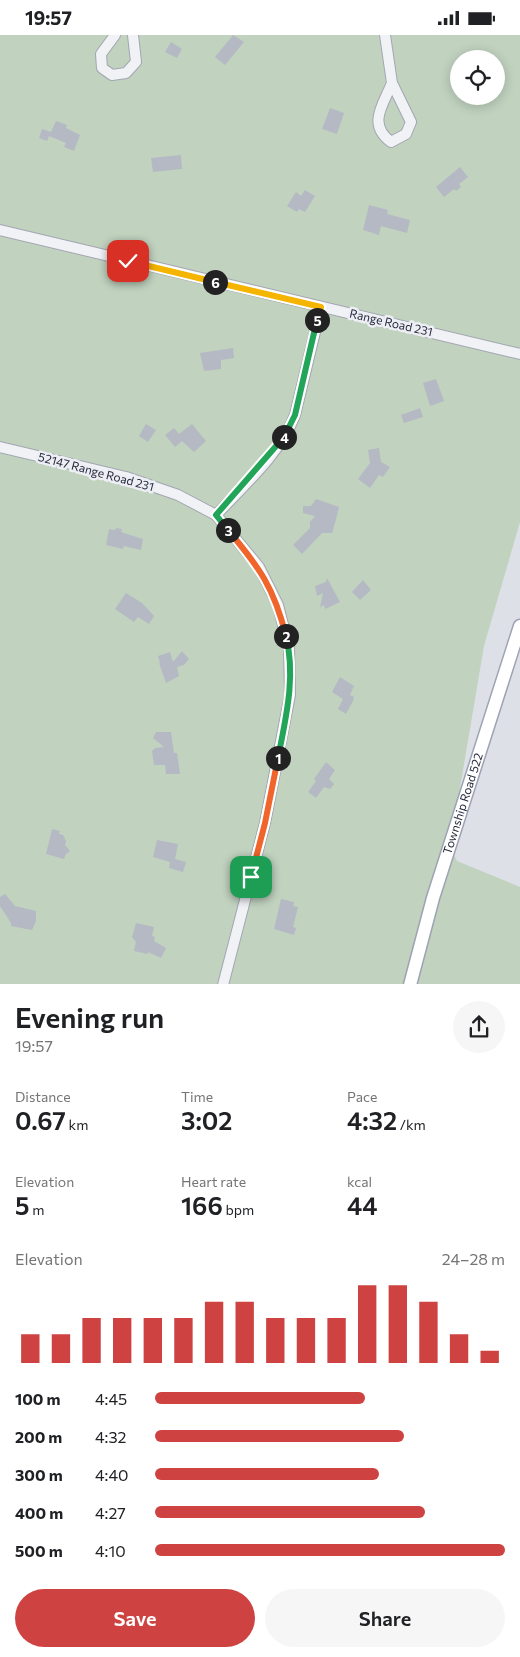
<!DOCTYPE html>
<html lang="en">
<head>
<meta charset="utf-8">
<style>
  body { margin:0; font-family:Commissioner,sans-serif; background:#f6f6f6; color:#202124; height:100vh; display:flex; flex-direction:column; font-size:19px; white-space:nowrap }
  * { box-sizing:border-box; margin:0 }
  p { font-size:16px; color:#757577 }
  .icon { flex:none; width:28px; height:28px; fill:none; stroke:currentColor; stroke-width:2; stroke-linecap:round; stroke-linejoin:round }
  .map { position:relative; height:949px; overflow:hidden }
  .panel { display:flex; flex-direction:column; background:#fff; flex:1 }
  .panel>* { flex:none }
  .controls { position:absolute; left:450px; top:15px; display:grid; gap:10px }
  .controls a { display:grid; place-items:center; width:55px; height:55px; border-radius:50%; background:#fff; box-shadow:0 2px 12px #0003; font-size:25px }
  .pin { position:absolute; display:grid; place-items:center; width:42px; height:42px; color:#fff; margin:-21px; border-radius:10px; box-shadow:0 2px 8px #0006 }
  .km { position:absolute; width:25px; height:25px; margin:-12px; border-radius:50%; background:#222; color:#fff; font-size:14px; line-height:25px; text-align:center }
  .round { display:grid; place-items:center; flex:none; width:52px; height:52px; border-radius:26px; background:#f6f6f6 }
  .headline { display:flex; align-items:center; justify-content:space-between; height:85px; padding:0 15px }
  h1 { font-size:28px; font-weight:600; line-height:38px }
  .metrics { display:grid; grid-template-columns:repeat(3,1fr); gap:8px; height:85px; padding:5px 15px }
  .metrics div { display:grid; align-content:center }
  .metrics b { font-size:25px; font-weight:600 }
  .metrics small { font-size:14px; font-weight:400 }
  .metrics p { font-size:14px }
  .chart { height:140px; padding:10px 15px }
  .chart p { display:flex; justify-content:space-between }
  .chart svg { width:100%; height:90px; margin-top:5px; stroke:#ce4242; stroke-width:6 }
  .primary-button { display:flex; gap:10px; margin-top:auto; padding:10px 15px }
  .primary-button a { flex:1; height:58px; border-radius:30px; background:#ce4242; color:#fff; font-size:20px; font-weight:600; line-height:58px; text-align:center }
  .primary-button a+a { background:#f6f6f6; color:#202124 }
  ul { padding:0 15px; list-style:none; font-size:16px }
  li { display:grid; grid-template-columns:80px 60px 1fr; align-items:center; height:38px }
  li i { height:12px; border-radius:6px; background:#ce4242 }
  .status { display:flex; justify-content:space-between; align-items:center; height:35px; padding:0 25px; background:#fff; direction:ltr }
  .status svg { height:14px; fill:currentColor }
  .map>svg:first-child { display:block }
  .green { fill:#c1d2bf; fill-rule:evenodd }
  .building { fill:#b5b9c4 }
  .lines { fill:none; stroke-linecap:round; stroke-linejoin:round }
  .minor-casing { stroke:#a3a6b2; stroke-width:12 }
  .major-casing { stroke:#9da3b3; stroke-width:15 }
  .minor { stroke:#f1f2f6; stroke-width:10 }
  .major { stroke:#fff; stroke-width:12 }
  .split-1-casing { stroke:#fff; stroke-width:10 }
  .split-2-casing { stroke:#fff; stroke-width:10 }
  .split-3-casing { stroke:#fff; stroke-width:10 }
  .split-4-casing { stroke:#fff; stroke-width:10 }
  .split-5-casing { stroke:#fff; stroke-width:10 }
  .split-6-casing { stroke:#fff; stroke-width:10 }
  .split-7-casing { stroke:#fff; stroke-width:10 }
  .split-1 { stroke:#f0652b; stroke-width:6 }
  .split-2 { stroke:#22a559; stroke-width:6 }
  .split-3 { stroke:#f0652b; stroke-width:6 }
  .split-4 { stroke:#22a559; stroke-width:6 }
  .split-5 { stroke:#22a559; stroke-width:6 }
  .split-6 { stroke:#f5b400; stroke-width:6 }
  .split-7 { stroke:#f5b400; stroke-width:6 }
  .labels { text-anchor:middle; stroke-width:5; stroke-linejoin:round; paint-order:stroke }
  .street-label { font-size:12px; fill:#272c3e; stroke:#edeff5 }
</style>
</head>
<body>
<div class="status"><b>19:57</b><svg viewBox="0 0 49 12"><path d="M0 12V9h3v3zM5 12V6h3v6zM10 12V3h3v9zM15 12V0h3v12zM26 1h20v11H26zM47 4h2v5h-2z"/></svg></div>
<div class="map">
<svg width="520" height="950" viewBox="0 0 520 950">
  <rect width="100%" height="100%" fill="#dee0e8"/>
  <path class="green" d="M0 0H520V487L484 611 450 812 457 826 520 852V949L0 950ZM459 24H496V61H459Z"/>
  <g class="building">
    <polygon points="233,0 244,7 225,30 215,22"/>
    <polygon points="171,7 182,14 177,23 165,17"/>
    <polygon points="330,73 344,78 337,99 322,94"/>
    <polygon points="56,86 67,90 66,93 80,100 74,116 64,112 66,108 49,101 47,106 39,103 42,94 51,97"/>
    <polygon points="181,120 182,134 153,137 151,123"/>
    <polygon points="460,132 468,142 459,149 461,152 456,156 454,154 444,162 436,152"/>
    <polygon points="305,155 315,161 305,177 299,174 297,177 287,171 296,157 301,161"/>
    <polygon points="369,170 388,175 387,179 410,185 407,198 381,191 379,200 363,195"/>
    <polygon points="233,313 234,323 221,325 221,334 204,336 200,318"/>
    <polygon points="436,344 444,366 430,371 423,348"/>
    <polygon points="420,373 423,382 404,388 401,380"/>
    <polygon points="146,389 156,395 148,407 139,401"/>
    <polygon points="192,389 206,406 194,417 182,406 175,412 165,400 174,393 179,399"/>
    <polygon points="379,413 381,427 390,432 383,442 379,440 370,453 358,444 370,428 368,415"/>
    <polygon points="316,464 339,472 335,488 332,498 322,498 302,519 293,510 310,493 310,487 315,481 303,478 303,471 311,471"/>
    <polygon points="116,493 122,494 121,497 127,499 143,504 141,515 124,511 123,514 106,510 109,494 115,495"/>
    <polygon points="327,543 340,567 325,574 324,570 320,572 323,558 317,561 315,551 326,547"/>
    <polygon points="363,545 371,555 360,565 352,557"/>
    <polygon points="126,558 142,568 154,581 149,589 138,582 134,587 115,574"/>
    <polygon points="182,616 189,624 184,630 177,632 179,641 166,648 159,628 160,628 158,621 170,617 173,627"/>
    <polygon points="340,642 354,651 350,660 354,662 353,666 346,679 338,674 343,664 332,657"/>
    <polygon points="156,697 171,697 174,718 177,718 180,739 166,739 165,730 154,730 152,716 155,713 164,712 153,703"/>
    <polygon points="326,727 335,735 329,744 334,749 330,754 324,752 316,763 308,757 316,746 314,744"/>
    <polygon points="52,794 60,796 59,799 63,800 66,806 65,810 70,816 66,819 64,824 46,819"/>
    <polygon points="157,805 178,809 175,824 186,827 183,837 169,833 170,827 153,822"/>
    <polygon points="5,859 15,871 36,876 36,886 32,895 11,891 11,888 0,871 0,862"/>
    <polygon points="281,864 294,867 293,871 298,872 293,892 296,893 294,900 274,894"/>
    <polygon points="136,888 154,892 152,901 155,902 154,906 166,913 161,923 148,917 148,919 134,916 136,907 132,902"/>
  </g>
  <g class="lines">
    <defs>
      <g id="minor">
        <polyline points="115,0 101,19 102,33 112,40 126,38 136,27 133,0"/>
        <path d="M385 0 392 48 411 87 406 99 391 107C367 89 383 70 392 48"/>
        <polyline points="0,195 520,319"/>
        <polyline points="0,412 126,442 178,460 216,480 259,532 278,570 289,614 290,660 265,788 223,950"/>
        <path d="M216 480C244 450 280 419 295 380L321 272"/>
      </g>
      <g id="major">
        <path id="s1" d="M410 950 433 863 520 591"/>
      </g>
    </defs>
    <use href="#minor" class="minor-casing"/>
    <use href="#major" class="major-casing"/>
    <use href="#minor" class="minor"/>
    <use href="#major" class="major"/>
  </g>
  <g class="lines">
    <defs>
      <polyline id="split-1" points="251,842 265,788 278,723"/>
      <path id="split-2" d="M278 723C286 682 296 642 286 601"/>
      <path id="split-3" d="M228 495C260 533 274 553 286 601"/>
      <polyline id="split-4" points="228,495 216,480 284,402"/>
      <polyline id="split-5" points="284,402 295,380 317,285"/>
      <polyline id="split-6" points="215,247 321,272 317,285"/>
      <polyline id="split-7" points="128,226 215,247"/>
    </defs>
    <use href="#split-1" class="split-1-casing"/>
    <use href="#split-2" class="split-2-casing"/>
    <use href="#split-3" class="split-3-casing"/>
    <use href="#split-4" class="split-4-casing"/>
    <use href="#split-5" class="split-5-casing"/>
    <use href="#split-6" class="split-6-casing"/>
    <use href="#split-7" class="split-7-casing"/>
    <use href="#split-1" class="split-1"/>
    <use href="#split-2" class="split-2"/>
    <use href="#split-3" class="split-3"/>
    <use href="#split-4" class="split-4"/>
    <use href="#split-5" class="split-5"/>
    <use href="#split-6" class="split-6"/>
    <use href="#split-7" class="split-7"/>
  </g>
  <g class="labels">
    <g class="street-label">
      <text transform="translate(391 288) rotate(13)" y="4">Range Road 231</text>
      <text transform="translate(96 437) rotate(15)" y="4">52147 Range Road 231</text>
      <text dy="4" stroke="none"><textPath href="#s1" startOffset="189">Township Road 522</textPath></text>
    </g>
  </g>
</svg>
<div class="controls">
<a><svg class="icon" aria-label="locate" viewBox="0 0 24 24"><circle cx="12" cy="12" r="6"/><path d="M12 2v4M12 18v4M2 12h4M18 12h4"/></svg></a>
</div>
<div class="pin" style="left:251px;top:842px;background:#1e9e55"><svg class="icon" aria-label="arrive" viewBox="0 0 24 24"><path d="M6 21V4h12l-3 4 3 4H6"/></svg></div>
<div class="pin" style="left:128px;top:226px;background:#d93025"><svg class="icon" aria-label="check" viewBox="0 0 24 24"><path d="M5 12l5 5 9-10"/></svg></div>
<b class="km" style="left:278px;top:723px">1</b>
<b class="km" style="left:286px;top:601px">2</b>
<b class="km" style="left:228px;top:495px">3</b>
<b class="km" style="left:284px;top:402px">4</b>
<b class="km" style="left:317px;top:285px">5</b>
<b class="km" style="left:215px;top:247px">6</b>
</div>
<section class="panel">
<div class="headline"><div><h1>Evening run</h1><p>19:57</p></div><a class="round"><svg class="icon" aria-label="share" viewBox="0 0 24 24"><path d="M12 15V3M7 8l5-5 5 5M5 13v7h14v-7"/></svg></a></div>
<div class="metrics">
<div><p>Distance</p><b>0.67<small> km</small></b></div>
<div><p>Time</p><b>3:02</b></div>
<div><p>Pace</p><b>4:32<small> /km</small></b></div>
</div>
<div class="metrics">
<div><p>Elevation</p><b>5<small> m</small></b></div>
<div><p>Heart rate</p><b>166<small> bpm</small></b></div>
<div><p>kcal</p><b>44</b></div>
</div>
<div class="chart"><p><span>Elevation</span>24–28 m</p>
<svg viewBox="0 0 160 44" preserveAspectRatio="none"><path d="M5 44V30M15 44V30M25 44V22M35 44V22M45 44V22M55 44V22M65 44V14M75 44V14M85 44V22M95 44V22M105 44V22M115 44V6M125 44V6M135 44V14M145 44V30M155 44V38"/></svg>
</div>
<ul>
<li><b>100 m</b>4:45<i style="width:60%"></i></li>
<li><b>200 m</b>4:32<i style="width:71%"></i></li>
<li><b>300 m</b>4:40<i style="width:64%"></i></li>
<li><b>400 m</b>4:27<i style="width:77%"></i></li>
<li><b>500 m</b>4:10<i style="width:100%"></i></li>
</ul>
<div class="primary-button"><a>Save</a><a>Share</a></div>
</section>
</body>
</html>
